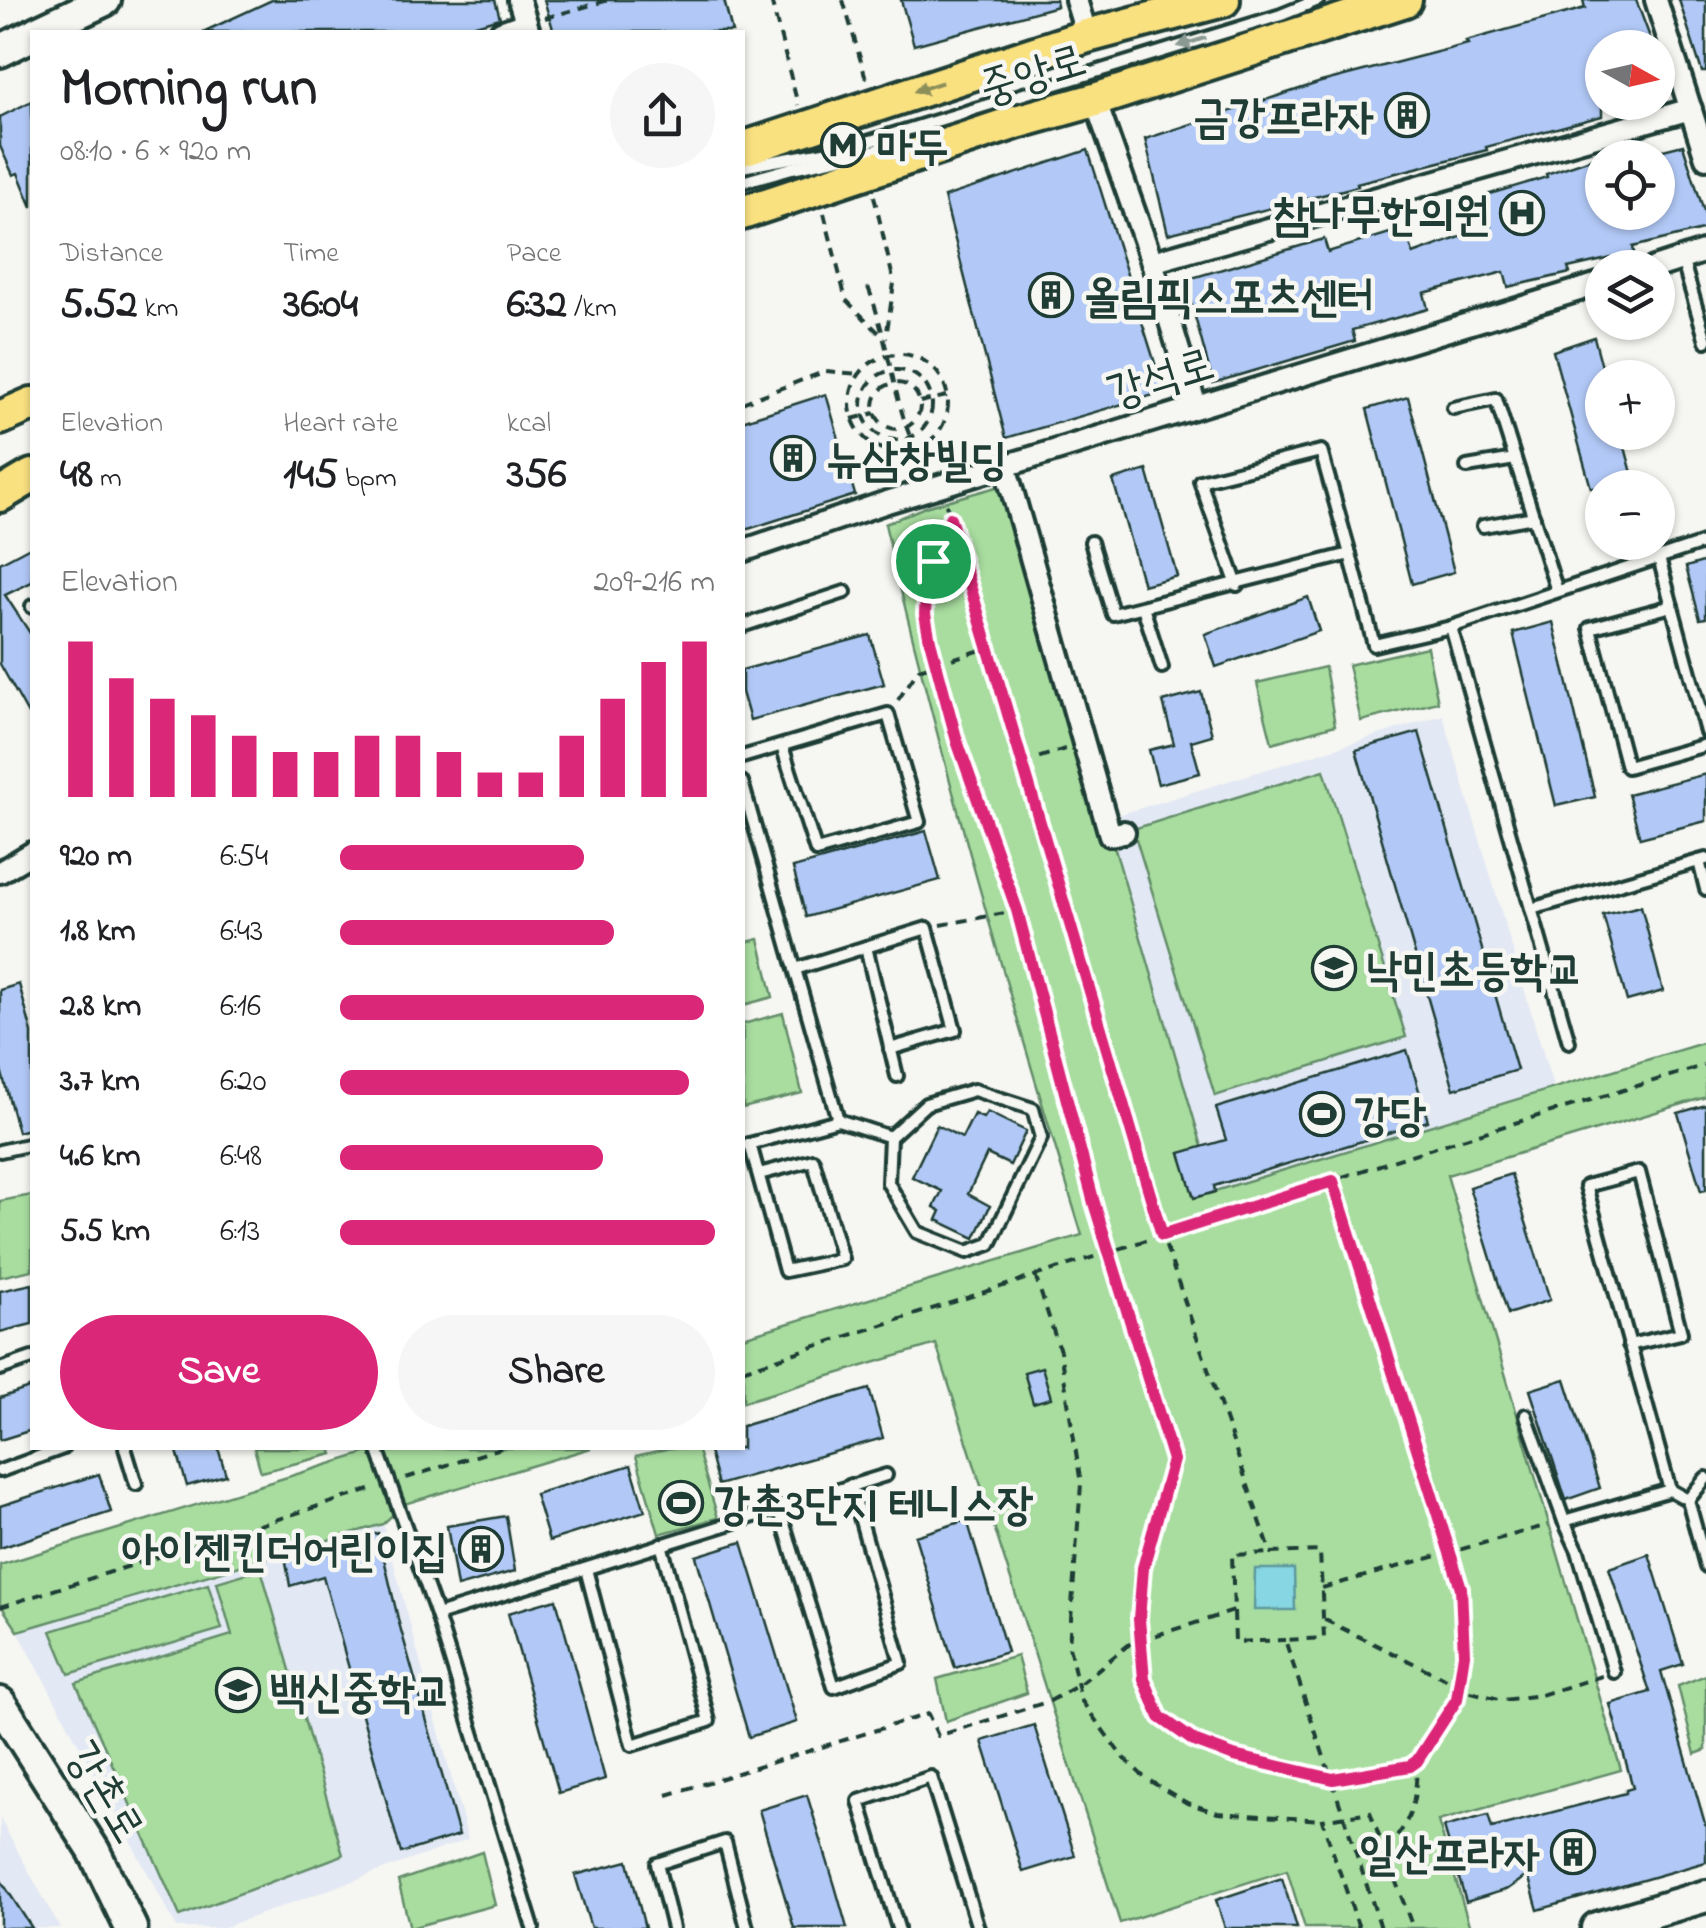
<!DOCTYPE html>
<html lang="en">
<head>
<meta charset="utf-8">
<style>
  body { margin:0; font-family:"Indie Flower","Poor Story",sans-serif; background:#f6f6f6; color:#202124; height:100vh; display:flex; flex-direction:column; font-size:38px; white-space:nowrap }
  * { box-sizing:border-box; margin:0 }
  p { font-size:32px; color:#757577 }
  .icon { flex:none; width:55px; height:55px; fill:none; stroke:currentColor; stroke-width:2; stroke-linecap:round; stroke-linejoin:round }
  .map { position:relative; flex:1; overflow:hidden }
  .details { position:absolute; left:30px; top:30px; width:715px; height:1420px; display:flex; flex-direction:column; background:#fff; border-radius:0px; box-shadow:0 2px 8px #0004 }
  .details>* { flex:none }
  .needle { width:65px; rotate:98deg }
  .buttons { position:absolute; left:1585px; top:30px; display:grid; gap:20px }
  .buttons a { display:grid; place-items:center; width:90px; height:90px; border-radius:50%; background:#fff; box-shadow:0 2px 8px #0004; font-size:50px }
  .pin { position:absolute; display:grid; place-items:center; width:85px; height:85px; color:#fff; margin:-42px; border:5px solid #fff; border-radius:50%; box-shadow:0 2px 10px #0007 }
  .round { display:grid; place-items:center; flex:none; width:105px; height:105px; border-radius:52px; background:#f6f6f6 }
  .head { display:flex; align-items:center; justify-content:space-between; height:170px; padding:0 30px }
  h1 { font-size:55px; font-weight:700; line-height:75px }
  .metrics { display:grid; grid-template-columns:repeat(3,1fr); gap:15px; height:170px; padding:10px 30px }
  .metrics div { display:grid; align-content:center }
  .metrics b { font-size:42px; font-weight:700 }
  .metrics small { font-size:28px; font-weight:400 }
  .metrics p { font-size:28px }
  .chart { height:280px; padding:20px 30px }
  .chart p { display:flex; justify-content:space-between }
  .chart svg { width:100%; height:180px; margin-top:10px; stroke:#db2777; stroke-width:6 }
  .button { display:flex; gap:20px; margin-top:auto; padding:20px 30px }
  .button a { flex:1; height:115px; border-radius:60px; background:#db2777; color:#fff; font-size:40px; font-weight:700; line-height:115px; text-align:center }
  .button a+a { background:#f6f6f6; color:#202124 }
  ul { padding:0 30px; list-style:none; font-size:32px }
  li { display:grid; grid-template-columns:160px 120px 1fr; align-items:center; height:75px }
  li i { height:25px; border-radius:12px; background:#db2777 }
  .map>svg:first-child { display:block }
  .built { fill:#e2e8f4 }
  .green { fill:#a8dd9f; stroke:#648d6a; stroke-width:2.5 }
  .water { fill:#86d6e3; stroke:#5d999d; stroke-width:2.5 }
  .building { fill:#b2c9f7; stroke:#1f3d34; stroke-width:2.5 }
  .lines { fill:none; stroke-linecap:round; stroke-linejoin:round }
  .lane-casing { stroke:#1f3d34; stroke-width:18 }
  .street-casing { stroke:#1f3d34; stroke-width:28 }
  .secondary-casing { stroke:#1f3d34; stroke-width:38 }
  .primary-casing { stroke:#1f3d34; stroke-width:40 }
  .path { stroke:#1f3d34; stroke-width:4; stroke-dasharray:10 8; stroke-linecap:butt }
  .lane { stroke:#f6f6f2; stroke-width:10 }
  .street { stroke:#f6f6f2; stroke-width:20 }
  .secondary { stroke:#f6f6f2; stroke-width:30 }
  .primary { stroke:#fae180; stroke-width:32 }
  .oneway { fill:#8a9a93 }
  .oneway2 { fill:#8c8f5a }
  .route-casing { stroke:#fff; stroke-width:20 }
  .route { stroke:#db2777; stroke-width:12 }
  .labels { text-anchor:middle; stroke-width:9; stroke-linejoin:round; paint-order:stroke }
  .street-label { font-size:45px; fill:#1f3d34; stroke:#f6f6f2 }
  .poi-label { font-size:45px; font-weight:bold; fill:#1f3d34; stroke:#f6f6f2; text-anchor:start }
</style>
</head>
<body>
<div class="map">
<svg width="1706" height="1928" viewBox="0 0 1706 1928">
  <rect width="100%" height="100%" fill="#f6f6f2"/>
  <filter id="ink" filterUnits="userSpaceOnUse"><feTurbulence type="fractalNoise" baseFrequency=".01" numOctaves="2"/><feDisplacementMap in="SourceGraphic" scale="20" xChannelSelector="R" yChannelSelector="G"/><feConvolveMatrix kernelMatrix="1 2 1 2 8 2 1 2 1" color-interpolation-filters="sRGB"/></filter>
  <g filter="url(#ink)">
    <g class="built">
      <polygon points="1443,715 1554,1090 1215,1192 1114,846 1119,844 1112,817"/>
      <polygon points="383,1524 468,1839 222,1928 177,1928 18,1631"/>
      <polygon points="0,1819 60,1928 0,1928"/>
    </g>
    <g class="green">
      <path d="M1000 486 1108 848 1114 846 1215 1191 1706 1042V1097L1447 1175 1621 1770 1438 1821 1470 1928H1305L1287 1870 1120 1923 936 1344 743 1402V1337L1082 1235C1010 1000 941 763 885 524L925 507Z"/>
      <polygon points="1427,647 1438,702 1361,721 1348,665"/>
      <polygon points="1325,667 1335,725 1272,743 1257,683"/>
      <polygon points="1324,770 1406,1037 1215,1096 1133,829"/>
      <polygon points="759,939 773,997 743,1005 743,943"/>
      <polygon points="783,1013 802,1093 743,1108 743,1024"/>
      <polygon points="32,1195 32,1270 0,1277 0,1201"/>
      <polygon points="254,1448 331,1448 333,1454 261,1472"/>
      <polygon points="382,1448 591,1448 404,1504 383,1524 18,1631 0,1604 0,1565"/>
      <polygon points="670,1448 697,1448 718,1518 659,1534 636,1456"/>
      <polygon points="261,1569 343,1855 180,1916 76,1683 232,1635 217,1582"/>
      <polygon points="208,1584 222,1629 69,1674 51,1631"/>
      <polygon points="1017,1656 1027,1693 946,1721 937,1679"/>
      <polygon points="1706,1675 1706,1750 1695,1754 1678,1686"/>
      <polygon points="482,1852 495,1905 410,1928 398,1881"/>
    </g>
    <polygon class="water" points="1255,1569 1294,1569 1295,1610 1254,1610"/>
    <g class="building">
      <polygon points="272,0 495,0 500,18 451,32 203,32"/>
      <polygon points="544,0 724,0 732,32 554,32"/>
      <polygon points="901,0 1056,0 1057,6 914,45"/>
      <polygon points="1583,0 1636,0 1654,48 1602,48 1602,116 1486,147 1487,150 1357,183 1358,186 1168,234 1145,139 1321,82 1468,44 1466,41 1585,8"/>
      <polygon points="1679,0 1706,0 1706,72 1702,72"/>
      <polygon points="32,101 32,207 18,173 13,175 0,146 0,117"/>
      <polygon points="1683,145 1706,218 1706,229 1633,247 1634,253 1568,268 1570,273 1508,287 1504,272 1424,293 1428,309 1352,330 1355,341 1213,383 1185,280 1324,239 1328,252 1406,228 1413,254 1491,226 1483,196 1547,177 1546,174 1602,155 1602,212 1658,212 1655,152"/>
      <polygon points="1088,150 1164,392 1006,438 944,197"/>
      <polygon points="1594,337 1605,378 1602,378 1602,432 1621,432 1636,488 1591,488 1553,351"/>
      <polygon points="826,394 855,495 742,531 742,421"/>
      <polygon points="1408,397 1454,572 1412,584 1367,409"/>
      <polygon points="1147,470 1177,576 1143,585 1113,480"/>
      <polygon points="32,546 32,582 5,595 32,636 32,721 0,664 0,563"/>
      <polygon points="1706,561 1706,618 1700,619 1686,567"/>
      <polygon points="1308,597 1319,631 1216,667 1205,634"/>
      <polygon points="1553,622 1595,797 1556,806 1513,633"/>
      <polygon points="870,635 884,684 750,720 742,692 742,670"/>
      <polygon points="1201,692 1212,735 1191,741 1200,773 1158,784 1149,750 1174,744 1163,702"/>
      <polygon points="1419,732 1517,1070 1454,1089 1356,750"/>
      <polygon points="1706,774 1706,821 1640,838 1628,794"/>
      <polygon points="926,831 940,880 806,917 793,868"/>
      <polygon points="1641,906 1663,991 1627,1001 1603,915"/>
      <polygon points="19,984 32,1033 32,1128 18,1132 0,1066 0,990"/>
      <polygon points="1407,1050 1428,1121 1214,1186 1215,1192 1194,1198 1180,1153 1226,1140 1216,1108"/>
      <polygon points="1706,1105 1706,1190 1701,1191 1678,1113"/>
      <polygon points="987,1112 1026,1131 1010,1165 987,1154 968,1194 990,1206 975,1238 937,1220 941,1211 934,1207 942,1191 912,1177 937,1125 962,1138 974,1114 983,1118"/>
      <polygon points="1511,1174 1550,1300 1508,1314 1469,1187"/>
      <polygon points="32,1284 32,1324 0,1332 0,1291"/>
      <polygon points="1042,1367 1051,1398 1033,1403 1024,1372"/>
      <polygon points="1565,1379 1600,1488 1566,1500 1530,1390"/>
      <polygon points="32,1387 32,1430 0,1440 0,1398"/>
      <polygon points="869,1389 883,1438 718,1485 708,1448 742,1448 742,1426"/>
      <polygon points="176,1448 218,1448 226,1475 187,1486"/>
      <polygon points="631,1465 645,1511 549,1541 535,1494"/>
      <polygon points="99,1474 111,1512 0,1548 0,1506"/>
      <polygon points="506,1516 515,1571 457,1587 447,1526"/>
      <polygon points="967,1520 1007,1652 955,1668 915,1536"/>
      <polygon points="378,1533 399,1623 459,1835 401,1853 323,1576 290,1586 286,1562"/>
      <polygon points="742,1542 797,1722 749,1737 696,1556"/>
      <polygon points="1649,1554 1683,1664 1661,1671 1706,1827 1706,1862 1538,1910 1528,1875 1508,1889 1466,1902 1444,1827 1488,1815 1492,1828 1626,1793 1626,1790 1633,1788 1610,1704 1650,1692 1609,1568"/>
      <polygon points="556,1599 605,1779 559,1793 508,1613"/>
      <polygon points="1034,1725 1075,1856 1023,1872 982,1741"/>
      <polygon points="807,1795 835,1886 847,1928 794,1928 759,1810"/>
      <polygon points="628,1861 645,1928 591,1928 575,1875"/>
      <polygon points="1282,1878 1297,1928 1225,1928 1216,1900"/>
      <polygon points="0,1879 32,1928 0,1928"/>
    </g>
    <g class="lines">
      <defs>
        <g id="lane">
          <polyline points="742,167 851,147 1281,15 1318,0"/>
          <polyline points="742,182 792,168 897,146"/>
          <polyline points="1682,259 1706,341"/>
          <polyline points="1453,408 1496,399 1557,591"/>
          <polyline points="1467,467 1515,459"/>
          <polyline points="1483,526 1534,517"/>
          <polyline points="1091,542 1113,614 1350,554 1374,645 1451,627 1706,542"/>
          <polyline points="1659,558 1706,732"/>
          <polyline points="1237,585 1200,481 1321,451 1350,554"/>
          <polyline points="32,606 32,607"/>
          <polyline points="1672,606 1590,628 1627,767 1706,745"/>
          <polyline points="1143,607 1162,667"/>
          <polyline points="742,626 845,592"/>
          <polyline points="1451,627 1569,1042"/>
          <polyline points="742,757 888,714 919,822 816,851 782,746"/>
          <polyline points="742,782 795,969 927,928 955,1030 890,1049"/>
          <polyline points="1699,861 1706,889"/>
          <polyline points="1531,909 1706,859"/>
          <polyline points="866,947 897,1076"/>
          <polygon points="974,1090 1033,1109 1041,1138 990,1244 967,1252 917,1232 888,1183 890,1137 926,1104"/>
          <polyline points="838,1120 890,1137"/>
          <polyline points="750,1144 785,1271 842,1259 813,1160 759,1174"/>
          <polyline points="742,1146 838,1120 795,969"/>
          <polyline points="0,1151 32,1144"/>
          <polyline points="1629,1345 1681,1333 1639,1172 1586,1186 1670,1490"/>
          <polyline points="0,1369 32,1358"/>
          <polyline points="1526,1415 1564,1521"/>
          <polyline points="125,1448 136,1484"/>
          <polyline points="377,1448 437,1615 533,1928"/>
          <polyline points="0,1471 63,1448"/>
          <polyline points="1688,1500 1706,1478"/>
          <polyline points="779,1508 834,1687 901,1663 851,1485"/>
          <polyline points="586,1569 632,1745 709,1721 661,1544"/>
          <polyline points="437,1615 886,1475"/>
          <polyline points="1614,1672 1578,1551 1564,1521 1670,1490 1688,1500 1706,1566"/>
          <polyline points="673,1928 657,1864 725,1842 747,1928"/>
          <polyline points="898,1928 859,1801 931,1777 978,1928"/>
        </g>
        <g id="street">
          <polyline points="519,0 529,32"/>
          <polyline points="1076,0 1087,36"/>
          <polyline points="1656,0 1706,158"/>
          <polyline points="501,32 526,23"/>
          <polyline points="1095,100 1152,262 1196,407"/>
          <polyline points="1152,262 1691,109"/>
          <polyline points="1654,268 1706,251"/>
          <polyline points="1005,466 1110,835 1124,832"/>
          <polyline points="742,551 887,502 1602,283"/>
          <polyline points="0,872 32,853"/>
        </g>
        <g id="secondary">
          <polyline points="37,32 105,0"/>
          <polyline points="0,51 32,35"/>
          <polyline points="0,1703 94,1851 131,1928"/>
          <polyline points="1597,1928 1706,1896"/>
        </g>
        <g id="primary">
          <polyline points="742,149 1087,36 1223,0"/>
          <polyline points="742,213 1016,122 1095,100 1405,0"/>
          <polyline points="0,418 32,404"/>
          <polyline points="0,495 32,476"/>
        </g>
      </defs>
      <use href="#lane" class="lane-casing"/>
      <use href="#street" class="street-casing"/>
      <use href="#secondary" class="secondary-casing"/>
      <use href="#primary" class="primary-casing"/>
      <g class="path">
        <polyline points="771,0 798,105"/>
        <polyline points="843,0 867,82"/>
        <polyline points="545,18 609,0"/>
        <polyline points="874,196 894,283 886,338"/>
        <polyline points="824,213 846,300 882,336"/>
        <path d="M868 287C891 346 893 411 924 467"/>
        <circle cx="899" cy="403" r="49"/>
        <circle cx="897" cy="405" r="35"/>
        <circle cx="897" cy="406" r="23"/>
        <polyline points="920,402 947,396"/>
        <polyline points="742,403 826,371 859,374"/>
        <polyline points="852,419 875,413"/>
        <polyline points="946,504 1162,1235 1271,1553 1320,1551 1324,1638 1285,1640 1381,1928"/>
        <polyline points="950,518 944,540 933,561 925,593 925,614 930,641 957,741 1017,910 1094,1203 1173,1460 1143,1568 1139,1619 1144,1679 1160,1717 1194,1741 1235,1756 1333,1779 1409,1766 1417,1761 1451,1713 1459,1689 1452,1682 1323,1619"/>
        <polyline points="898,700 919,669 988,648"/>
        <polyline points="1022,763 1065,749"/>
        <polyline points="941,925 1015,911"/>
        <polyline points="1333,1181 1461,1588 1464,1654 1459,1689 1503,1700 1541,1695 1602,1676"/>
        <polyline points="1035,1275 1060,1351 1081,1484 1069,1646 1081,1700 1121,1755 1145,1778 1187,1803 1218,1813 1322,1820"/>
        <polyline points="742,1370 1439,1146 1706,1065"/>
        <polyline points="406,1478 501,1448"/>
        <polyline points="1322,1588 1548,1525"/>
        <polyline points="0,1607 373,1489"/>
        <polyline points="1234,1612 1235,1642 1285,1640"/>
        <polyline points="667,1795 928,1714 938,1736 1050,1701 1077,1686 1131,1643 1234,1611 1232,1555 1271,1553"/>
        <path d="M1385 1850C1413 1822 1416 1800 1417 1761"/>
        <polyline points="1359,1928 1322,1820 1370,1812 1413,1928"/>
      </g>
      <use href="#lane" class="lane"/>
      <use href="#street" class="street"/>
      <use href="#secondary" class="secondary"/>
      <use href="#primary" class="primary"/>
    </g>
    <defs><path id="oneway-solid" d="M-6-.8H1V-3.2L6.5 0L1 3.2V.8H-6Z" transform="scale(2.5)"/></defs>
    <use class="oneway" href="#oneway-solid" transform="translate(1192 42) rotate(163)"/>
    <use class="oneway2" href="#oneway-solid" transform="translate(928 87) rotate(162)"/>
  </g>
  <g class="lines" filter="url(#ink)">
    <defs>
      <polygon id="route" points="950,518 1162,1235 1333,1181 1461,1588 1464,1654 1457,1699 1417,1761 1410,1766 1333,1779 1234,1756 1194,1741 1160,1717 1144,1679 1139,1619 1143,1568 1173,1460 1094,1203 1017,910 957,741 930,641 925,614 926,594 933,561 944,540"/>
    </defs>
    <use href="#route" class="route-casing"/>
    <use href="#route" class="route"/>
  </g>
  <defs>
    <symbol id="building-ring" viewBox="-11 -11 22 22"><circle r="9.5" fill="#f6f6f2" stroke="#1f3d34" stroke-width="1.5"/><path d="M-4-6H4V6H1V3H-1V6H-4ZM-2.5-4.3h1.7v1.8h-1.7ZM.8-4.3h1.7v1.8H.8ZM-2.5-1h1.7V.8h-1.7ZM.8-1h1.7V.8H.8Z" fill="#1f3d34"/></symbol>
    <symbol id="metro-ring" viewBox="-11 -11 22 22"><circle r="9.5" fill="#f6f6f2" stroke="#1f3d34" stroke-width="1.5"/><path d="M-5.5 5V-5H-3L0 0L3-5H5.5V5H3V-.5L0 4L-3-.5V5Z" fill="#1f3d34"/></symbol>
    <symbol id="hospital-ring" viewBox="-11 -11 22 22"><circle r="9.5" fill="#f6f6f2" stroke="#1f3d34" stroke-width="1.5"/><path d="M-5-5h3v3.5h4V-5h3V5h-3V1.5h-4V5h-3Z" fill="#1f3d34"/></symbol>
    <symbol id="school-ring" viewBox="-11 -11 22 22"><circle r="9.5" fill="#f6f6f2" stroke="#1f3d34" stroke-width="1.5"/><path d="M0-5L7-2L0 1L-7-2ZM-4 1L0 2.5L4 1V4Q0 6-4 4Z" fill="#1f3d34"/></symbol>
    <symbol id="stadium-ring" viewBox="-11 -11 22 22"><circle r="9.5" fill="#f6f6f2" stroke="#1f3d34" stroke-width="1.5"/><path d="M0-5a6.5 5 0 1 0 0 10a6.5 5 0 1 0 0-10ZM-3.5-1.8h7v3.6h-7Z" fill="#1f3d34"/></symbol>
  </defs>
  <g fill-rule="evenodd">
    <use href="#building-ring" x="1382" y="90" width="50" height="50"/>
    <use href="#metro-ring" x="818" y="120" width="50" height="50"/>
    <use href="#hospital-ring" x="1497" y="188" width="50" height="50"/>
    <use href="#building-ring" x="1026" y="270" width="50" height="50"/>
    <use href="#building-ring" x="768" y="433" width="50" height="50"/>
    <use href="#school-ring" x="1309" y="943" width="50" height="50"/>
    <use href="#stadium-ring" x="1297" y="1089" width="50" height="50"/>
    <use href="#stadium-ring" x="656" y="1478" width="50" height="50"/>
    <use href="#building-ring" x="456" y="1524" width="50" height="50"/>
    <use href="#school-ring" x="213" y="1665" width="50" height="50"/>
    <use href="#building-ring" x="1548" y="1827" width="50" height="50"/>
  </g>
  <g class="labels">
    <g class="street-label">
      <text transform="translate(1032 72) rotate(-17)" y="16">중앙로</text>
      <text transform="translate(1160 376) rotate(-17)" y="16">강석로</text>
      <text transform="translate(107 1791) rotate(59)" y="16">강촌로</text>
    </g>
    <g class="poi-label">
      <text x="1374" y="131" text-anchor="end">금강프라자</text>
      <text x="876" y="161">마두</text>
      <text x="1490" y="229" text-anchor="end">참나무한의원</text>
      <text x="1084" y="311">올림픽스포츠센터</text>
      <text x="826" y="474">뉴삼창빌딩</text>
      <text x="1366" y="984">낙민초등학교</text>
      <text x="1354" y="1130">강당</text>
      <text x="714" y="1519">강촌3단지 테니스장</text>
      <text x="448" y="1565" text-anchor="end">아이젠킨더어린이집</text>
      <text x="270" y="1706">백신중학교</text>
      <text x="1540" y="1868" text-anchor="end">일산프라자</text>
    </g>
  </g>
</svg>
<div class="buttons">
<a><svg class="needle" viewBox="-14 -14 28 28"><path d="M0-13l5 13h-10z" fill="#e53935"/><path d="M0 13l5-13h-10z" fill="#757577"/></svg></a>
<a><svg class="icon" aria-label="locate" viewBox="0 0 24 24"><circle cx="12" cy="12" r="6"/><path d="M12 2v4M12 18v4M2 12h4M18 12h4"/></svg></a>
<a><svg class="icon" aria-label="layers" viewBox="0 0 24 24"><path d="M12 4l9 5-9 5-9-5zM3 14l9 5 9-5"/></svg></a>
<a>+</a>
<a>−</a>
</div>
<div class="pin" style="left:933px;top:561px;background:#1e9e55"><svg class="icon" aria-label="arrive" viewBox="0 0 24 24"><path d="M6 21V4h12l-3 4 3 4H6"/></svg></div>
<section class="details">
<div class="head"><div><h1>Morning run</h1><p>08:10 · 6 × 920 m</p></div><a class="round"><svg class="icon" aria-label="share" viewBox="0 0 24 24"><path d="M12 15V3M7 8l5-5 5 5M5 13v7h14v-7"/></svg></a></div>
<div class="metrics">
<div><p>Distance</p><b>5.52<small> km</small></b></div>
<div><p>Time</p><b>36:04</b></div>
<div><p>Pace</p><b>6:32<small> /km</small></b></div>
</div>
<div class="metrics">
<div><p>Elevation</p><b>48<small> m</small></b></div>
<div><p>Heart rate</p><b>145<small> bpm</small></b></div>
<div><p>kcal</p><b>356</b></div>
</div>
<div class="chart"><p><span>Elevation</span>209–216 m</p>
<svg viewBox="0 0 160 44" preserveAspectRatio="none"><path d="M5 44V6M15 44V15M25 44V20M35 44V24M45 44V29M55 44V33M65 44V33M75 44V29M85 44V29M95 44V33M105 44V38M115 44V38M125 44V29M135 44V20M145 44V11M155 44V6"/></svg>
</div>
<ul>
<li><b>920 m</b>6:54<i style="width:65%"></i></li>
<li><b>1.8 km</b>6:43<i style="width:73%"></i></li>
<li><b>2.8 km</b>6:16<i style="width:97%"></i></li>
<li><b>3.7 km</b>6:20<i style="width:93%"></i></li>
<li><b>4.6 km</b>6:48<i style="width:70%"></i></li>
<li><b>5.5 km</b>6:13<i style="width:100%"></i></li>
</ul>
<div class="button"><a>Save</a><a>Share</a></div>
</section>
</div>
</body>
</html>
